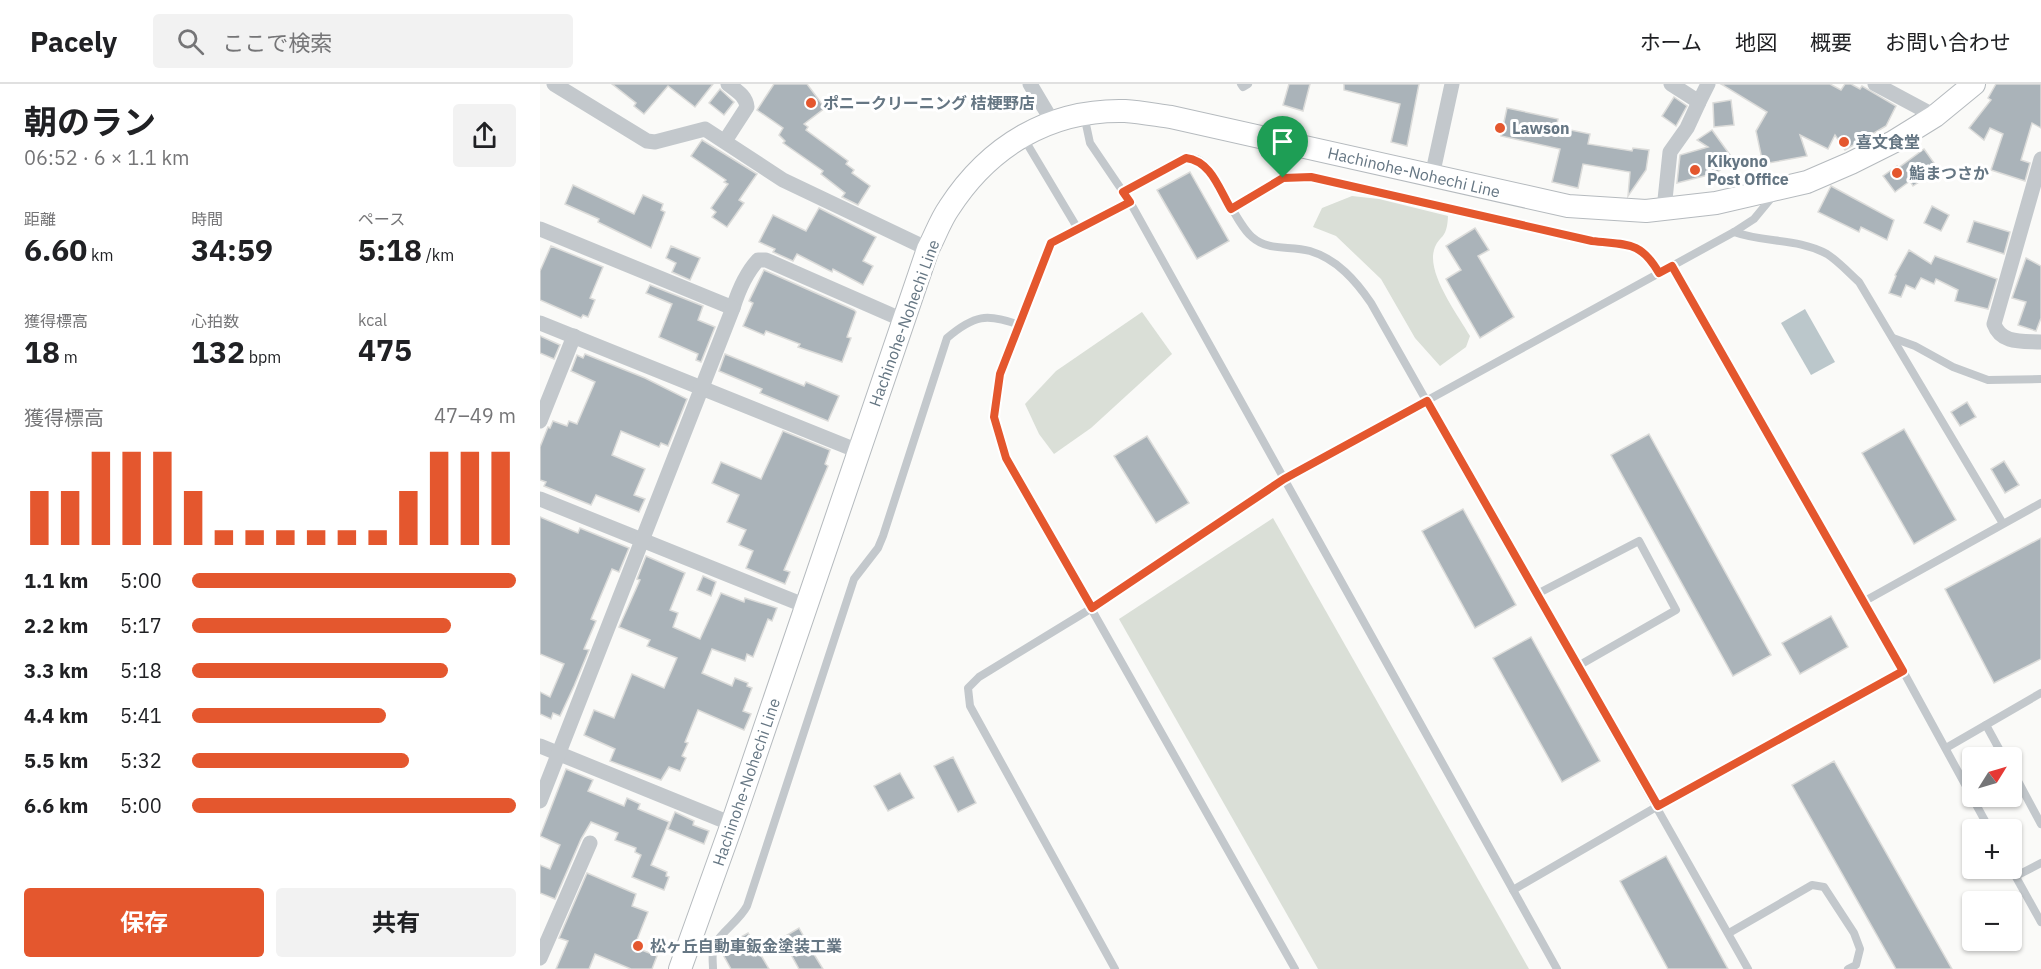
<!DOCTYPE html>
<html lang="ja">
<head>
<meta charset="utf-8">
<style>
  body { margin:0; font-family:"IBM Plex Sans","Noto Sans JP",sans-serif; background:#f2f2f2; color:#202124; height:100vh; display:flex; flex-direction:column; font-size:22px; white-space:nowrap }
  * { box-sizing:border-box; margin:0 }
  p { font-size:20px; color:#757577 }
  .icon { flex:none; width:33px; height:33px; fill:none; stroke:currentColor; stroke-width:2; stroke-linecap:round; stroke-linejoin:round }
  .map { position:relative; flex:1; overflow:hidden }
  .drawer { display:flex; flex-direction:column; background:#fff; width:540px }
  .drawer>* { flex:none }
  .needle { width:39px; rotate:53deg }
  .fabs { position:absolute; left:1422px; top:663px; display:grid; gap:12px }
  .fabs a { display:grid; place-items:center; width:60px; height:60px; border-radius:6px; background:#fff; box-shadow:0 2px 4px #0004; font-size:30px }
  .pin { position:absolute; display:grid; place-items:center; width:51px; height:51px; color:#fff; margin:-62px -26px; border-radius:50% 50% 50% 0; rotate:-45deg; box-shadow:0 0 6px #0007 }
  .pin .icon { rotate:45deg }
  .round { display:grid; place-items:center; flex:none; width:63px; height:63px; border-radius:6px; background:#f2f2f2 }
  .summary { display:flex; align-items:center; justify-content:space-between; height:102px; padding:0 24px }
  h1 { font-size:33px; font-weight:700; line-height:45px }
  .figures { display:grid; grid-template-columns:repeat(3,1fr); gap:9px; height:102px; padding:6px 24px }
  .figures div { display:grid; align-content:center }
  .figures b { font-size:30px; font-weight:700 }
  .figures small { font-size:16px; font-weight:400 }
  .figures p { font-size:16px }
  .chart { height:168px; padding:12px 24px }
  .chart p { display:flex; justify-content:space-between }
  .chart svg { width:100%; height:108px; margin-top:6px; stroke:#e4572e; stroke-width:6 }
  .primary-button { display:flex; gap:12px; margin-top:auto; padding:12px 24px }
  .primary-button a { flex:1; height:69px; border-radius:6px; background:#e4572e; color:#fff; font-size:24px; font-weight:700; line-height:69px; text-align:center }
  .primary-button a+a { background:#f2f2f2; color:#202124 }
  ul { padding:0 24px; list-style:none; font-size:20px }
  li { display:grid; grid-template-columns:96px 72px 1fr; align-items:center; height:45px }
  li i { height:15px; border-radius:8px; background:#e4572e }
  header { display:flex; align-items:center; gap:36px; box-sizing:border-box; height:84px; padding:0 30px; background:#fff; border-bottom:2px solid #e0e0e0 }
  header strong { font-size:28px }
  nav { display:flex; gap:33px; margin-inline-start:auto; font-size:21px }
  .search { width:420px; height:54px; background:#f2f2f2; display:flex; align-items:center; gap:15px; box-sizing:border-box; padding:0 21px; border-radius:6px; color:#757577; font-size:22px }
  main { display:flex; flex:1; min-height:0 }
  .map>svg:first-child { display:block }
  .green { fill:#dadfd7 }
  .water { fill:#bbc7cb }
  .building { fill:#aab3b9; stroke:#dcdcda; stroke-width:1.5 }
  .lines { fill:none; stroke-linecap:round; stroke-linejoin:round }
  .primary-casing { stroke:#b5babe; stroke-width:24 }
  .lane { stroke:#c3c8cc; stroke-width:8 }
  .street { stroke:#c3c8cc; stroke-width:15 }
  .primary { stroke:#fff; stroke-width:22 }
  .route-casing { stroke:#fff; stroke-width:12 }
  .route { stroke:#e4572e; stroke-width:8 }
  .poi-dot { fill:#e4572e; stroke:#fff; stroke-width:2 }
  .labels { text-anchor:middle; stroke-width:6; stroke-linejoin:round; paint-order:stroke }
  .poi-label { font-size:16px; font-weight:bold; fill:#657683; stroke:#fff; text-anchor:start }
  .street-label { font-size:16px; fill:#657683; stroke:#fff }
</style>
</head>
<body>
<header>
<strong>Pacely</strong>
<div class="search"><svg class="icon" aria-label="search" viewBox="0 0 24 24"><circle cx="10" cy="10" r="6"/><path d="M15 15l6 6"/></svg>ここで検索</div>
<nav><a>ホーム</a><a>地図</a><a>概要</a><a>お問い合わせ</a></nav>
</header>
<main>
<section class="drawer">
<div class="summary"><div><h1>朝のラン</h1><p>06:52 · 6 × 1.1 km</p></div><a class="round"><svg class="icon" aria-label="share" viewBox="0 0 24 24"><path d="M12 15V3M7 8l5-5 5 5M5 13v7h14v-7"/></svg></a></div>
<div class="figures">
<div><p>距離</p><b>6.60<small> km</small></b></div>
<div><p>時間</p><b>34:59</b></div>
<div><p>ペース</p><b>5:18<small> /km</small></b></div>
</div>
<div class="figures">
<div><p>獲得標高</p><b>18<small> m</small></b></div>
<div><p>心拍数</p><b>132<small> bpm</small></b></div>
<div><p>kcal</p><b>475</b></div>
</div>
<div class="chart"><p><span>獲得標高</span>47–49 m</p>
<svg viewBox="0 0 160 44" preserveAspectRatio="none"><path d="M5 44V22M15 44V22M25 44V6M35 44V6M45 44V6M55 44V22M65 44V38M75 44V38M85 44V38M95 44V38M105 44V38M115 44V38M125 44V22M135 44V6M145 44V6M155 44V6"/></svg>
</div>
<ul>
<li><b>1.1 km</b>5:00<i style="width:100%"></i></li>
<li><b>2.2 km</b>5:17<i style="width:80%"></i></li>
<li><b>3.3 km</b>5:18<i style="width:79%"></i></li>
<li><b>4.4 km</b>5:41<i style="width:60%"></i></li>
<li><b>5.5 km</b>5:32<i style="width:67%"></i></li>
<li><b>6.6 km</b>5:00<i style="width:100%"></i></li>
</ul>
<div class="primary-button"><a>保存</a><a>共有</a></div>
</section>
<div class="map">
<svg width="1501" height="885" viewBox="0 0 1501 885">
  <rect width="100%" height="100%" fill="#fafaf8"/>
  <g class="green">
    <path d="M812 112 839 115 908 132C907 157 899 150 894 166 887 190 918 231 930 252L926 263 900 282 875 254 841 195 796 152 773 143 782 124Z"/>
    <polygon points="602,228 632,270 551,344 514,370 499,350 485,320 516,287"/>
    <polygon points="733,434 989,885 778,885 579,535"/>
  </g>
  <polygon class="water" points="1265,225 1295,278 1271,291 1241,239"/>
  <g class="building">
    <polygon points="72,0 173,0 155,23 128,2 104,30 94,22 96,19"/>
    <polygon points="234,0 267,0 285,24 264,40 268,43 266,46 308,77 306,80 314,86 312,89 330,102 318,121 302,113 305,109 281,90 283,87 243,59 245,57 239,51 243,44 217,26"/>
    <polygon points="749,0 770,0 763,27 743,21"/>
    <polygon points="804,0 879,0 867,62 851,58 860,20 804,6"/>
    <polygon points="1181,0 1290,0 1301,6 1305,0 1311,0 1320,5 1322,2 1356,22 1346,42 1305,66 1295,51 1288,65 1260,51 1267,72 1223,80 1216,47 1227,28"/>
    <polygon points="1456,0 1501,0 1501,44 1492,39 1481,76 1490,79 1485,97 1451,86 1463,50 1450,44 1444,56 1429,44 1451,16 1448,14"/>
    <polygon points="180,5 194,18 184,31 169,19"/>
    <polygon points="1134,13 1147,22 1136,42 1122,32"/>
    <polygon points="1191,16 1194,41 1174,43 1173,19"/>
    <polygon points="967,24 1018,35 1016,43 1050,50 1048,60 1092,67 1093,64 1109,66 1106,86 1088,112 1090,88 1043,80 1038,104 1012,98 1020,65 961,52"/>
    <polygon points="1172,46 1198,82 1191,78 1176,89 1137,99 1140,71 1168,63 1157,56"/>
    <polygon points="162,56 217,90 199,116 204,119 187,143 172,133 176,128 171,124 188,100 184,98 186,96 151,72"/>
    <polygon points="1384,65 1394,79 1381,88 1385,94 1373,102 1370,97 1355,108 1343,92 1357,82 1358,84"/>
    <polygon points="650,88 689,157 657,175 617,106"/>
    <polygon points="33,101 94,130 103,111 123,120 121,126 125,128 111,164 58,138 59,135 25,120"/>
    <polygon points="1291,102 1354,136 1347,156 1321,143 1319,148 1278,128"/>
    <polygon points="1392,122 1409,131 1401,147 1384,139"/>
    <polygon points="279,124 336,153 323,177 333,182 323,201 293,185 292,188 257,170 253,177 233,168 235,165 219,158 233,131 266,147"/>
    <polygon points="1434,137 1470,148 1464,170 1427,158"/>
    <polygon points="935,144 949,166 938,172 974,233 940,254 906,195 921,186 906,162"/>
    <polygon points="11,162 63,183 50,214 55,216 48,233 43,231 41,234 0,216 0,187"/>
    <polygon points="131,162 160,174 150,196 132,188 136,179 126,174"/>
    <polygon points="1369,166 1391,180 1395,172 1457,195 1448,225 1415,217 1418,206 1396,195 1394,200 1381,194 1375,205 1366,201 1361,213 1349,209 1356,192 1355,191"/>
    <polygon points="1486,174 1501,182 1501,234 1496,247 1478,241 1486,218 1472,214"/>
    <polygon points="224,186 314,226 316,228 307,253 311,254 302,278 258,263 260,260 226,247 224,251 203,242 213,219 209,217"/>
    <polygon points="110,201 163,222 158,236 175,243 161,278 156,276 158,270 119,253 132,220 106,209"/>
    <polygon points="0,252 20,261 14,275 0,269"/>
    <polygon points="45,270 105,294 147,315 128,362 121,359 119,363 81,347 72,371 105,385 94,411 105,415 99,428 56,411 51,421 4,402 6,398 0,396 0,363 8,343 10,344 13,337 27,342 29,337 37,340 55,298 31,287 37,271 43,274"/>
    <polygon points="185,270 264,302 266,298 299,312 288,337 220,309 222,305 179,287"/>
    <polygon points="1427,318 1436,333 1420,342 1411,328"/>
    <polygon points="1364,345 1416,436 1374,460 1322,369"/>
    <polygon points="243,347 290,366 285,380 288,382 244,486 250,488 245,500 206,484 213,467 199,461 206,446 187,438 199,411 172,399 181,378 221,395"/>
    <polygon points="1109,350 1231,571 1193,592 1071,371"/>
    <polygon points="607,352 649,419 616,439 574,372"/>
    <polygon points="1464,377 1479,401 1465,409 1451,385"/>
    <polygon points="923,425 976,521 935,544 882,447"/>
    <polygon points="0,433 38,449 40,444 89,464 79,488 72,485 51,535 56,537 44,565 49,566 34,602 20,632 13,629 11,635 0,630 0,608 10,613 24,580 0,570"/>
    <polygon points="1501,454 1501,575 1454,599 1405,505"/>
    <polygon points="106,472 145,489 130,526 138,529 133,543 160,555 181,509 204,518 205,514 237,524 232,537 228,535 213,573 207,570 205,577 172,565 162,589 192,602 195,594 208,599 207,602 212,604 203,627 211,630 204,646 158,626 145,658 148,659 142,672 146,674 140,687 129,683 121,696 70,677 75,665 44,651 54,626 74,634 92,590 124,604 137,574 107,562 110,556 79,543 100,496 97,495"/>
    <polygon points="163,492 176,498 171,512 157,506"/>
    <polygon points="1291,532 1308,563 1260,590 1242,559"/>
    <polygon points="991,553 1060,677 1022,698 953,574"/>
    <polygon points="413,673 436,719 418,728 394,682"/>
    <polygon points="1294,677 1412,885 1356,885 1252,701"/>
    <polygon points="26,685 53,696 48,707 84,722 87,714 100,720 98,725 129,738 111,781 127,788 126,792 129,793 124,806 92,793 101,771 95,768 96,764 75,756 78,749 51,738 41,755 15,815 0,809 0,781 10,785 20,761 0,752"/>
    <polygon points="360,689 374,714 348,727 334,702"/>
    <polygon points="135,728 154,737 153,741 169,747 164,760 128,745"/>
    <polygon points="1126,772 1188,885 1128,885 1080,797"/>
    <polygon points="47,789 96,810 92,822 108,828 94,863 117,872 112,885 91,885 55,870 49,885 16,885 28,857 19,854"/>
    <polygon points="259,844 272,867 283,885 259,885 242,854"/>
    <polygon points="208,849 229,885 191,885 180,865"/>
  </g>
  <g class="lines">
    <defs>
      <path id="primary" d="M140 885 192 740 388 165C395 152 400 137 409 124 449 62 510 25 585 27 600 28 616 31 631 33L1028 122 1106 127 1176 119 1267 98 1311 79 1353 58 1395 32 1434 0"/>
    </defs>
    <use href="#primary" class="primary-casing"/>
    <g class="lane">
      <polyline points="701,0 703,3 708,0"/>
      <polyline points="544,31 550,59 590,118 1017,885"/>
      <polyline points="483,53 538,145 511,159 460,290 454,333 466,374 755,885"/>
      <path d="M583 108C598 99 642 70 657 75 674 81 694 138 712 153 729 168 750 161 770 167 797 175 816 197 831 219L1208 885"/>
      <path d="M691 125 743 94 771 93 1052 157C1086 161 1100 157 1119 189"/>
      <polyline points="538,145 590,118"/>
      <path d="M1194 148C1224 159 1258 154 1287 170 1298 177 1309 189 1319 198L1462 438"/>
      <polyline points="1132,182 1363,587 1450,746"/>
      <polyline points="1353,254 1375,262 1413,283 1448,296 1501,295"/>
      <polyline points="997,510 1099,457 1136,526 1038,582"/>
      <polyline points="1323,518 1501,419"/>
      <polyline points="1446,641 1464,674"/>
      <polyline points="1406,664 1501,609"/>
      <polyline points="1472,686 1501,740"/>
      <polyline points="1471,784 1501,838"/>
      <polyline points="1476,792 1501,779"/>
      <polyline points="973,806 1118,722 1363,587"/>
      <polyline points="1189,849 1272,801 1284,803 1314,849 1320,865 1316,881 1308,885"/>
      <path d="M173 885C173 877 171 868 175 860 183 846 199 837 207 822L314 495 338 464 343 452 407 254C434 231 447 229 479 241"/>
      <polyline points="575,885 430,622 428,604 439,593 552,524 744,395 1194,148 1214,135 1233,112"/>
    </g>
    <g class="street">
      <polyline points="14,0 107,57 115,58 165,45 243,96 388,165"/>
      <polyline points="490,0 512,37"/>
      <polyline points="1131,0 1159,18 1168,0"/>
      <polyline points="1335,0 1395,32"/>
      <path d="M185 57 207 23C206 12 197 7 188 0"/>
      <path d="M1501 75 1454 240C1461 260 1482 257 1501 258"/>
      <polyline points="892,92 912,0"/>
      <polyline points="1124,125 1130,68 1147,44 1159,18"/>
      <path d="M0 145 193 224C198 208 206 189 218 176H226L363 236"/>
      <polyline points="0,239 318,367"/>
      <polyline points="0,337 34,252"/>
      <polyline points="0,415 266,522"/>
      <polyline points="0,662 192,740"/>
      <polyline points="0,717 193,224"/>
      <polyline points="0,874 50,759"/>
    </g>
    <use href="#primary" class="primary"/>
  </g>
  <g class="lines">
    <defs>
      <path id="route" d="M646 74C671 77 679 105 691 125L743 94 771 93 1052 157C1086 161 1100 156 1119 189L1132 182 1363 587 1118 722 887 317 744 395 552 524 466 374 454 333 460 290 511 159 590 118 583 108Z"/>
    </defs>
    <use href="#route" class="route-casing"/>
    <use href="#route" class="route"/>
  </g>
  <g class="poi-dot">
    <circle cx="271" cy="19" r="6"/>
    <circle cx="960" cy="44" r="6"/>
    <circle cx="1304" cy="58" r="6"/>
    <circle cx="1155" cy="86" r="6"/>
    <circle cx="1357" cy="89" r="6"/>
    <circle cx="98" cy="862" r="6"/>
  </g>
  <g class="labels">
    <g class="poi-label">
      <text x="283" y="25">ポニークリーニング 桔梗野店</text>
      <text x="972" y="50">Lawson</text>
      <text x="1316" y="64">喜文食堂</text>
      <text x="1167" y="83">Kikyono<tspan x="1167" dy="18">Post Office</tspan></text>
      <text x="1369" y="95">鮨まつさか</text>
      <text x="110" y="868">松ヶ丘自動車鈑金塗装工業</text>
    </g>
    <g class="street-label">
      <text transform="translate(874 88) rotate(13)" y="6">Hachinohe-Nohechi Line</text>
      <text transform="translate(364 239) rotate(-70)" y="6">Hachinohe-Nohechi Line</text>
      <text transform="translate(206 698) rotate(-71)" y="6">Hachinohe-Nohechi Line</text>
    </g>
  </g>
</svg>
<div class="fabs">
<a><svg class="needle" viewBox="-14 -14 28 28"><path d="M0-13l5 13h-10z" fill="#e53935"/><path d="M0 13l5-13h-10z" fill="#757577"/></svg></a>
<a>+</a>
<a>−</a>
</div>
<div class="pin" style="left:743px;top:94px;background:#1e9e55"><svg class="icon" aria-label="arrive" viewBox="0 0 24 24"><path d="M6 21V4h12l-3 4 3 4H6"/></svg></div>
</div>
</main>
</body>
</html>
